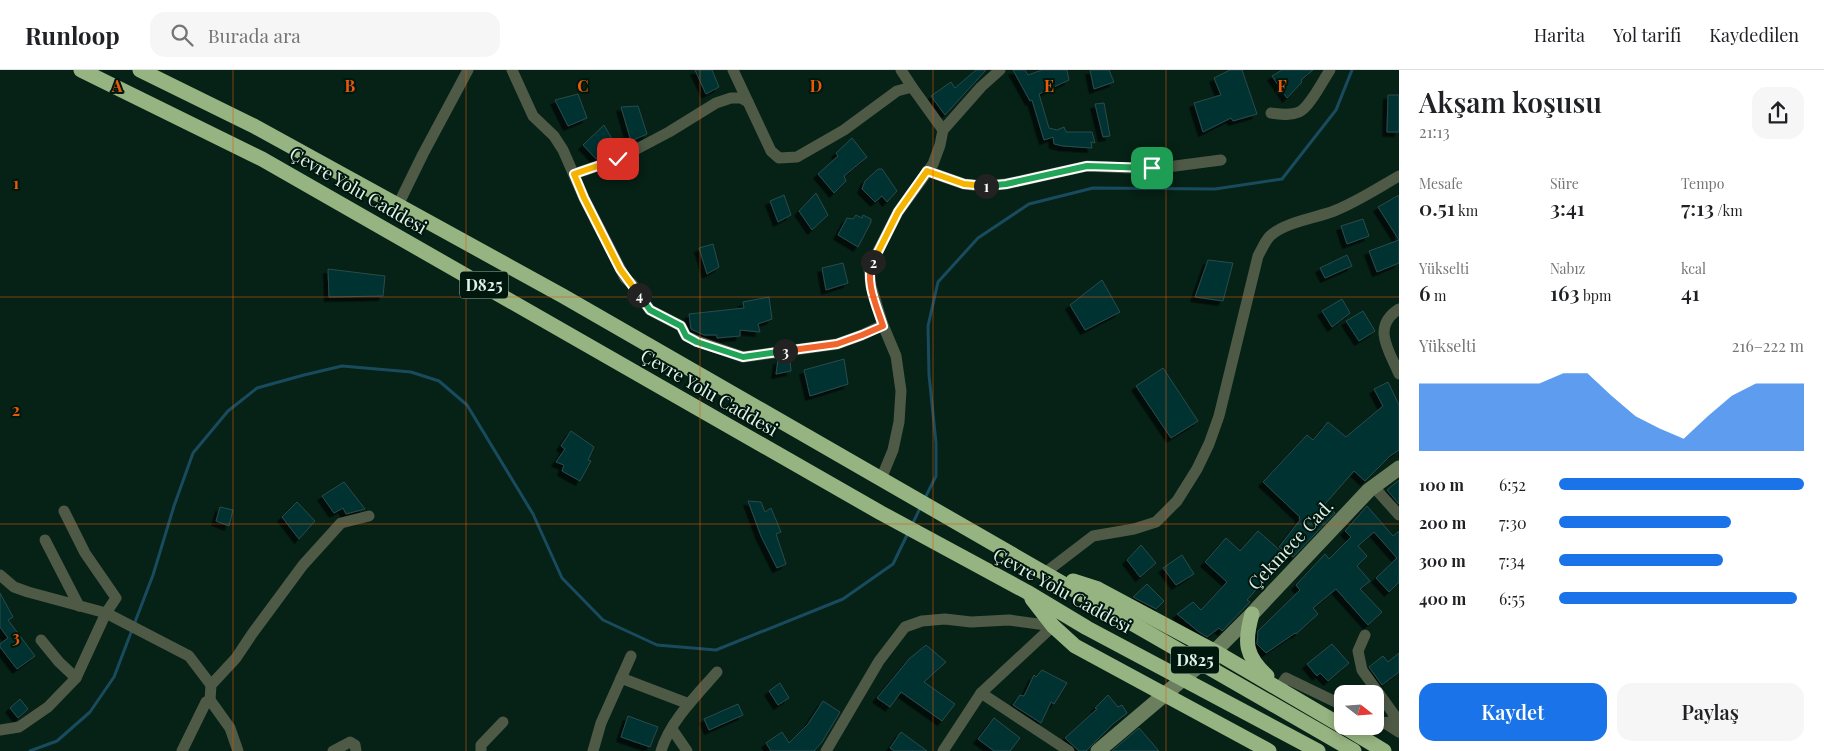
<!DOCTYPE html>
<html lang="tr">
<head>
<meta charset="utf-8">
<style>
  body { margin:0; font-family:"Playfair Display",serif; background:#f6f6f6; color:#202124; height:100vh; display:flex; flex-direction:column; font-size:19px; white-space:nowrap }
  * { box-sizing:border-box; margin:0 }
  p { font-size:16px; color:#757577 }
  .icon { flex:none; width:28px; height:28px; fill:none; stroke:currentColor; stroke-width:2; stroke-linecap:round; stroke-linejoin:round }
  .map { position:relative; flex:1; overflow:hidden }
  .drawer { display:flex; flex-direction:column; background:#fff; width:425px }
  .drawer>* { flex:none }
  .needle { width:32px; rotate:107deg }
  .tools { position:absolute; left:1334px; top:615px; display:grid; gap:10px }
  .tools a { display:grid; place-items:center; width:50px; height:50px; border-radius:10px; background:#fff; box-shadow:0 2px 8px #0003; font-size:25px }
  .pin { position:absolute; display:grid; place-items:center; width:42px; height:42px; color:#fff; margin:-21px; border-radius:10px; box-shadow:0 2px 8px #0006 }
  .km { position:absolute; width:25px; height:25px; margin:-12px; border-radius:50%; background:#222; color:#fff; font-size:14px; line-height:25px; text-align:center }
  .round { display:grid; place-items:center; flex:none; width:52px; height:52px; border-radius:15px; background:#f6f6f6 }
  .summary { display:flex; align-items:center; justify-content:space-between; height:85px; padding:0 20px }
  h1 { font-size:28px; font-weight:600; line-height:38px }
  .figures { display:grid; grid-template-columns:repeat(3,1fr); gap:8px; height:85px; padding:5px 20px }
  .figures div { display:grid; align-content:center }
  .figures b { font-size:21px; font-weight:600 }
  .figures small { font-size:14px; font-weight:400 }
  .figures p { font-size:14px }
  .chart { height:140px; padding:10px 20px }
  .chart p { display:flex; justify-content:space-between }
  .chart svg { width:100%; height:90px; margin-top:5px; fill:#1a73e8; opacity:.7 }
  .action { display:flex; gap:10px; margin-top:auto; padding:10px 20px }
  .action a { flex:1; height:58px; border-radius:15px; background:#1a73e8; color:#fff; font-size:20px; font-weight:600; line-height:58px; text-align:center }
  .action a+a { background:#f6f6f6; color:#202124 }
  ul { padding:0 20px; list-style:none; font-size:16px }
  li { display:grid; grid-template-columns:80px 60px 1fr; align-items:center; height:38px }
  li i { height:12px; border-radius:6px; background:#1a73e8 }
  header { display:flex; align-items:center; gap:30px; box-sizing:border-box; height:70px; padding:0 25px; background:#fff; border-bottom:1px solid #e0e0e0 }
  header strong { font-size:24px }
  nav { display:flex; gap:28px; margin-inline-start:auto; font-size:18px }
  .search { width:350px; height:45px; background:#f6f6f6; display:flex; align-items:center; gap:12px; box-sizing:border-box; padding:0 18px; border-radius:15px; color:#757577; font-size:19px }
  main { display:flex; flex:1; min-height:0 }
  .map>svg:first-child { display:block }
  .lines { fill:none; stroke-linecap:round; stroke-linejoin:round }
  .stream { stroke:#194b5f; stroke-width:3 }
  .building { fill:#033132; stroke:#2a4b4b; filter:url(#shadow) }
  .street { stroke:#4e5a46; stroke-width:11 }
  .secondary { stroke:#6b7e5e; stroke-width:15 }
  .highway { stroke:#96b481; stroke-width:15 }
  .split-1-casing { stroke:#fff; stroke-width:10 }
  .split-2-casing { stroke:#fff; stroke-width:10 }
  .split-3-casing { stroke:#fff; stroke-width:10 }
  .split-4-casing { stroke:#fff; stroke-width:10 }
  .split-5-casing { stroke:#fff; stroke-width:10 }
  .split-1 { stroke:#22a559; stroke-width:6 }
  .split-2 { stroke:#f5b400; stroke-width:6 }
  .split-3 { stroke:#f0652b; stroke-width:6 }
  .split-4 { stroke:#22a559; stroke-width:6 }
  .split-5 { stroke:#f5b400; stroke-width:6 }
  .grid { fill:none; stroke:#e8590c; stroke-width:1; stroke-opacity:0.55 }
  .labels { text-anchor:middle; stroke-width:4; stroke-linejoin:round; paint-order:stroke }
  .shield { fill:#00170d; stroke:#9eb0a7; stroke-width:1 }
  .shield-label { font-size:16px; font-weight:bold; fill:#e1f1e9 }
  .street-label { font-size:18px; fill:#e1f1e9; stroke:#00170d }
  .grid-label { font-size:16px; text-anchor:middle; font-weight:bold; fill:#e8590c; stroke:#00170d; stroke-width:4; stroke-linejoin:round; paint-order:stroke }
</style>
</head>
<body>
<header>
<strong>Runloop</strong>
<div class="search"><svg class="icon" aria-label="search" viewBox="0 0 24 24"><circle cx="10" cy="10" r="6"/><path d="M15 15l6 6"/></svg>Burada ara</div>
<nav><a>Harita</a><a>Yol tarifi</a><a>Kaydedilen</a></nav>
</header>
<main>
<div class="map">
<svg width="1399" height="681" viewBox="0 0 1399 681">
  <defs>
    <filter id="shadow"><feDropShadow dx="-4.5" dy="4.5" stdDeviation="0" flood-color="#0009"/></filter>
  </defs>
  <rect width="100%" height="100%" fill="#062116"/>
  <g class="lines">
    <g class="stream">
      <polyline points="925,428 936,406 936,373 929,305 928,256 938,212 978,168 1029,134 1093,118 1215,119 1282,109 1336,40 1352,0"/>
      <polyline points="912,455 921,436"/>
      <polyline points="30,681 57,671 90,642 114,607 153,505 174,436 193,383 228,341 257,318 304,305 342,296 411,302 439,311 467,335 533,444 562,508 603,550 657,575 716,580 843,529 893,494 908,463"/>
    </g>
  </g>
  <g class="building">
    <polygon points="695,0 712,0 719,17 706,24"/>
    <polygon points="976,0 986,0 945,45 931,26 951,12 955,18"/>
    <polygon points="1013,0 1025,0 1028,5 1042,0 1067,0 1069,10 1039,24 1049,58 1057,60 1064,57 1066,62 1092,62 1095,73 1091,72 1092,78 1063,76 1054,74 1053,67 1044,70 1032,30 1030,31"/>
    <polygon points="1090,0 1109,0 1114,12 1094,19"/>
    <polygon points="1230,0 1242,0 1257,44 1233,51 1231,48 1203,62 1194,33 1221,25 1214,8"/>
    <polygon points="1282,0 1313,0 1301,10 1302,12 1287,28 1272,6"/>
    <polygon points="578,24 587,48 568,56 555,30"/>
    <polygon points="1388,25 1399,25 1399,62 1387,62"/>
    <polygon points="1104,33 1110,66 1103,67 1095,34"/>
    <polygon points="638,36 647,64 631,71 621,37"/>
    <polygon points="604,55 616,76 602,86 596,89 583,75"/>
    <polygon points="852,68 867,87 844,106 846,111 834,123 818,104 838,86 836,83"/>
    <polygon points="878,99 882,99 897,121 887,132 882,126 875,132 862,119 865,111"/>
    <polygon points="816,123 828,145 812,160 799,141"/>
    <polygon points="784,125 791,145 778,152 770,131"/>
    <polygon points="1399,125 1399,193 1377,202 1369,181 1399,170 1378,137"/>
    <polygon points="856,145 862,148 863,145 871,149 871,152 858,177 838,165 847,148 853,149"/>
    <polygon points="1363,149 1369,166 1347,174 1341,156"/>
    <polygon points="713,174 719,197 707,204 699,178"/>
    <polygon points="1347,185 1352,196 1325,208 1320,198"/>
    <polygon points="1208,190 1233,193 1223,231 1195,227"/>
    <polygon points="843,193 848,213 826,220 822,198"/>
    <polygon points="328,199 385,206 383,226 329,227"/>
    <polygon points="1102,210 1120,242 1085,260 1070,235"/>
    <polygon points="769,227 772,249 758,254 760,262 740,260 740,266 717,268 717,265 704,265 691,259 689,244 744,238 743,232"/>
    <polygon points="1342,229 1350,243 1332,257 1322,241"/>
    <polygon points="1363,241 1375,261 1359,271 1346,251"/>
    <polygon points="790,289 791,301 776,304 778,290"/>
    <polygon points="844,289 848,314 810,326 804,300"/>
    <polygon points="1163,298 1198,351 1171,368 1136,316"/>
    <polygon points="1388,312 1399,335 1399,380 1390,386 1365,411 1354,401 1325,434 1335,443 1293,487 1279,477 1300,450 1299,448 1300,447 1263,412 1307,365 1313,370 1328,352 1346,367 1383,336 1374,319"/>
    <polygon points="571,361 594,377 588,390 591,391 580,411 562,401 564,395 556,392 565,379 561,376"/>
    <polygon points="1399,410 1399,434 1387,420"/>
    <polygon points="344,412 365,439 346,444 343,438 334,443 322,426"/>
    <polygon points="748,431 761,432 765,442 771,438 781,462 776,464 786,494 777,498 761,466"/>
    <polygon points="297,432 315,451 299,469 282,447"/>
    <polygon points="1367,436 1393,466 1399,461 1399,512 1389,522 1376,508 1397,488 1374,462 1358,476 1367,486 1357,496 1370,511 1360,519 1382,542 1368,555 1336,519 1313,538 1318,544 1296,564 1295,563 1266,583 1257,574 1258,561 1300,520 1296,515 1325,484 1329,489 1351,467 1345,461"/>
    <polygon points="220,437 233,440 229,456 216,451"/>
    <polygon points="1258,461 1283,483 1264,504 1267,507 1247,530 1250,532 1222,561 1219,558 1207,567 1199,562 1177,544 1193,532 1201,540 1227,512 1205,492 1226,468 1240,481"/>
    <polygon points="1141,475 1156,493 1140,507 1127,490"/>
    <polygon points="1182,485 1194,504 1176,515 1163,498"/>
    <polygon points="1147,514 1164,531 1156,539 1133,527"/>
    <polygon points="0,523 13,547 8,550 35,586 17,599 0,577 0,574 8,568 0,557"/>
    <polygon points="1332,574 1349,593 1328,611 1320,603 1317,606 1307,594"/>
    <polygon points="926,575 946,592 924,612 955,634 942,651 901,622 890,637 877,628 909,589"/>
    <polygon points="1399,583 1399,602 1382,615 1369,597 1383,586 1388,592"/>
    <polygon points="1042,600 1067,613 1054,634 1051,632 1041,653 1013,635 1020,625 1024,626 1034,605 1036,607"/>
    <polygon points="780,613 789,628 778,635 769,621"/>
    <polygon points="1108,625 1118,637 1122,635 1127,643 1113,654 1086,681 1079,681 1065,668 1097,639 1095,638"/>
    <polygon points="20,629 28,639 18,648 10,638"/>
    <polygon points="823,631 840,642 822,672 814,681 771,681 766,673 782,662 789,673 808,654"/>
    <polygon points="738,634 743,645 709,660 704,649"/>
    <polygon points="628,646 658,657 650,677 621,667"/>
    <polygon points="994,648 1020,668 1010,681 994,681 978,669"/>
    <polygon points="1139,658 1159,681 1112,681"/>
    <polygon points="901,662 927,681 894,681 890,678"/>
  </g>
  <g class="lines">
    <g class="street">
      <polyline points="512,0 533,46 554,66 563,80 584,128 625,208 632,214 650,240 681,256 686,266 697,271 743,287 837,274 862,265 883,255"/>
      <polyline points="733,0 748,32"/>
      <polyline points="901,0 912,17"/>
      <path d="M1271 43C1280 44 1290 46 1299 42 1310 37 1323 10 1330 0"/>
      <polyline points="927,101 964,114 982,116 1006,114 1087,96 1152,99 1221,90"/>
      <polyline points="574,104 618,89 669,62 716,33 731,28 741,28 748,32 771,81 779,88 797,87 844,60 897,21 912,17 943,60"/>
      <polyline points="398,135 423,84 468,0"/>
      <path d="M1399 304C1389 280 1371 257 1399 239"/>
      <polyline points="881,409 893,380 899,352 901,321 896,286 883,255 871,216 869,199 898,142 933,94 940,75 943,60 981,17 1000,0"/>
      <polyline points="1373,416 1399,445"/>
      <polyline points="45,470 79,536"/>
      <path d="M1046 502 1093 466 1134 459 1156 452 1177 431 1197 399 1209 374 1219 346 1258 186C1262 179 1265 171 1270 166 1285 152 1316 148 1334 141 1357 132 1378 118 1399 106"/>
      <polyline points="0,505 14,517 28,522 106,543 189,586 211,615"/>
      <polyline points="1365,565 1358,581 1362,600 1398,650"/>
      <polyline points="41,570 59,592 76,608"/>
      <polyline points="621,608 689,634"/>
      <polyline points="1279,618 1286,608 1342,635"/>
      <polyline points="981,623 1053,556"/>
      <polyline points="210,630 211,615 236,588 252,564 303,495 341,453 369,446"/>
      <polyline points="1375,649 1385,653 1399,649"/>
      <polyline points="1385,653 1399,662"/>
      <polyline points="672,659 687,681"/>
      <polyline points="0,660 19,657 48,637 76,608 106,543 116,528 85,483 64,441"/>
      <polyline points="182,681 206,632 210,630 230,658 238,681"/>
      <polyline points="333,681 350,672 355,675 356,681"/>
      <polyline points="481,681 481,675 503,652"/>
      <polyline points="593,681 601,653 631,586"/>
      <path d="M661 681C670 651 697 625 717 602"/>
      <polyline points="826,681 879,591 905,557 922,551 945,549 971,552 1009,550 1053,556"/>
      <polyline points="943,681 981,623 1069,681"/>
    </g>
    <polyline class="secondary" points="1098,681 1210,586 1252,544 1369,420 1399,398"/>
    <g class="highway">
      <polyline points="81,0 262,89 881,443 1027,522 1087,558 1318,681"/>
      <polyline points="140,0 254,56 563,226 1354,681"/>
      <polyline points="1073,511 1098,519 1214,581 1342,656"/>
      <polyline points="1032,529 1053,556 1075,576 1269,681"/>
      <path d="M1252 544C1244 572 1245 586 1267 606"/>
      <polyline points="1343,656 1384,681"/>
    </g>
  </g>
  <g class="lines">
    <defs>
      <polyline id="split-1" points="986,116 1006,114 1087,96 1152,98"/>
      <polyline id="split-2" points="873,192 898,142 927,101 964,114 986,116"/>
      <path id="split-3" d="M785 281 837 274 862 265 883 256C877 237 864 210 873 192"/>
      <polyline id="split-4" points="639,225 650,240 681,256 686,266 697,272 743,287 785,281"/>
      <polyline id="split-5" points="618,89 574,104 584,128 620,199 639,225"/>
    </defs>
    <use href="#split-1" class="split-1-casing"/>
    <use href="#split-2" class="split-2-casing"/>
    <use href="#split-3" class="split-3-casing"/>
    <use href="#split-4" class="split-4-casing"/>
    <use href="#split-5" class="split-5-casing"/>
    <use href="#split-1" class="split-1"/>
    <use href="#split-2" class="split-2"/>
    <use href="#split-3" class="split-3"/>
    <use href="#split-4" class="split-4"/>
    <use href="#split-5" class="split-5"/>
  </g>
  <path class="grid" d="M233 0V681M466 0V681M700 0V681M933 0V681M1166 0V681M0 227H1399M0 454H1399"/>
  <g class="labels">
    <g class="shield">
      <rect x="460" y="201.5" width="48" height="27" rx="4"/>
      <rect x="1171" y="576.5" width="48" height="27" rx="4"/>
    </g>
    <g class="shield-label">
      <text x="484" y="221">D825</text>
      <text x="1195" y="596">D825</text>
    </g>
    <g class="street-label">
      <text transform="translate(358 121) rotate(30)" y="6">Çevre Yolu Caddesi</text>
      <text transform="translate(709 323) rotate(30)" y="6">Çevre Yolu Caddesi</text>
      <text transform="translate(1291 475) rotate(-47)" y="6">Çekmece Cad.</text>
      <text transform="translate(1062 521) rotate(29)" y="6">Çevre Yolu Caddesi</text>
    </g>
  </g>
  <g class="grid-label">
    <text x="117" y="22">A</text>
    <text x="350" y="22">B</text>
    <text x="583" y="22">C</text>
    <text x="816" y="22">D</text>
    <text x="1049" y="22">E</text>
    <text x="1282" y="22">F</text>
    <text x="16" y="119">1</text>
    <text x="16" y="346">2</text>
    <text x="16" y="573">3</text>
  </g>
</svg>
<div class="tools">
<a><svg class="needle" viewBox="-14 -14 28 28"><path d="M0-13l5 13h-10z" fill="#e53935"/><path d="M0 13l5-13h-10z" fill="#757577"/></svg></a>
</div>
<div class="pin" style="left:1152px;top:98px;background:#1e9e55"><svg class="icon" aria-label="arrive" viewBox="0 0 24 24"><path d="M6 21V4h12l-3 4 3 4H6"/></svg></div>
<div class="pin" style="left:618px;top:89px;background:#d93025"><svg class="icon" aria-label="check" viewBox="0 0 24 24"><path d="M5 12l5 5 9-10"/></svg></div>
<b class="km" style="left:986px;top:116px">1</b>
<b class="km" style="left:873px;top:192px">2</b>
<b class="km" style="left:785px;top:281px">3</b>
<b class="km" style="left:639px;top:225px">4</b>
</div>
<section class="drawer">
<div class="summary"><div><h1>Akşam koşusu</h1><p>21:13</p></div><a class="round"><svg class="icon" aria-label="share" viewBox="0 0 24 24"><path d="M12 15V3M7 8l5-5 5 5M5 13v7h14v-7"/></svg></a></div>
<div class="figures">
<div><p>Mesafe</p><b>0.51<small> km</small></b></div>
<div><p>Süre</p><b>3:41</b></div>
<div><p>Tempo</p><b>7:13<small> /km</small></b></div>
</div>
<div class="figures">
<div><p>Yükselti</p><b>6<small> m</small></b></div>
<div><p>Nabız</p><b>163<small> bpm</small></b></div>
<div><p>kcal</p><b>41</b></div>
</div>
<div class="chart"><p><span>Yükselti</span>216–222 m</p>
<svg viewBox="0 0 160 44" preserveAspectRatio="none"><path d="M0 44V11L10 11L20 11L30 11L40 11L50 11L60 6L70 6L80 17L90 27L100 33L110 38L120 27L130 17L140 11L150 11L160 11V44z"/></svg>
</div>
<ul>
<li><b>100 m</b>6:52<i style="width:100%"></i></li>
<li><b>200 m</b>7:30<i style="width:70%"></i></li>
<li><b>300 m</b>7:34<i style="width:67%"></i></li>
<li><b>400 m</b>6:55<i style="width:97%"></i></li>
</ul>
<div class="action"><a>Kaydet</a><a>Paylaş</a></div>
</section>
</main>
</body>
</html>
